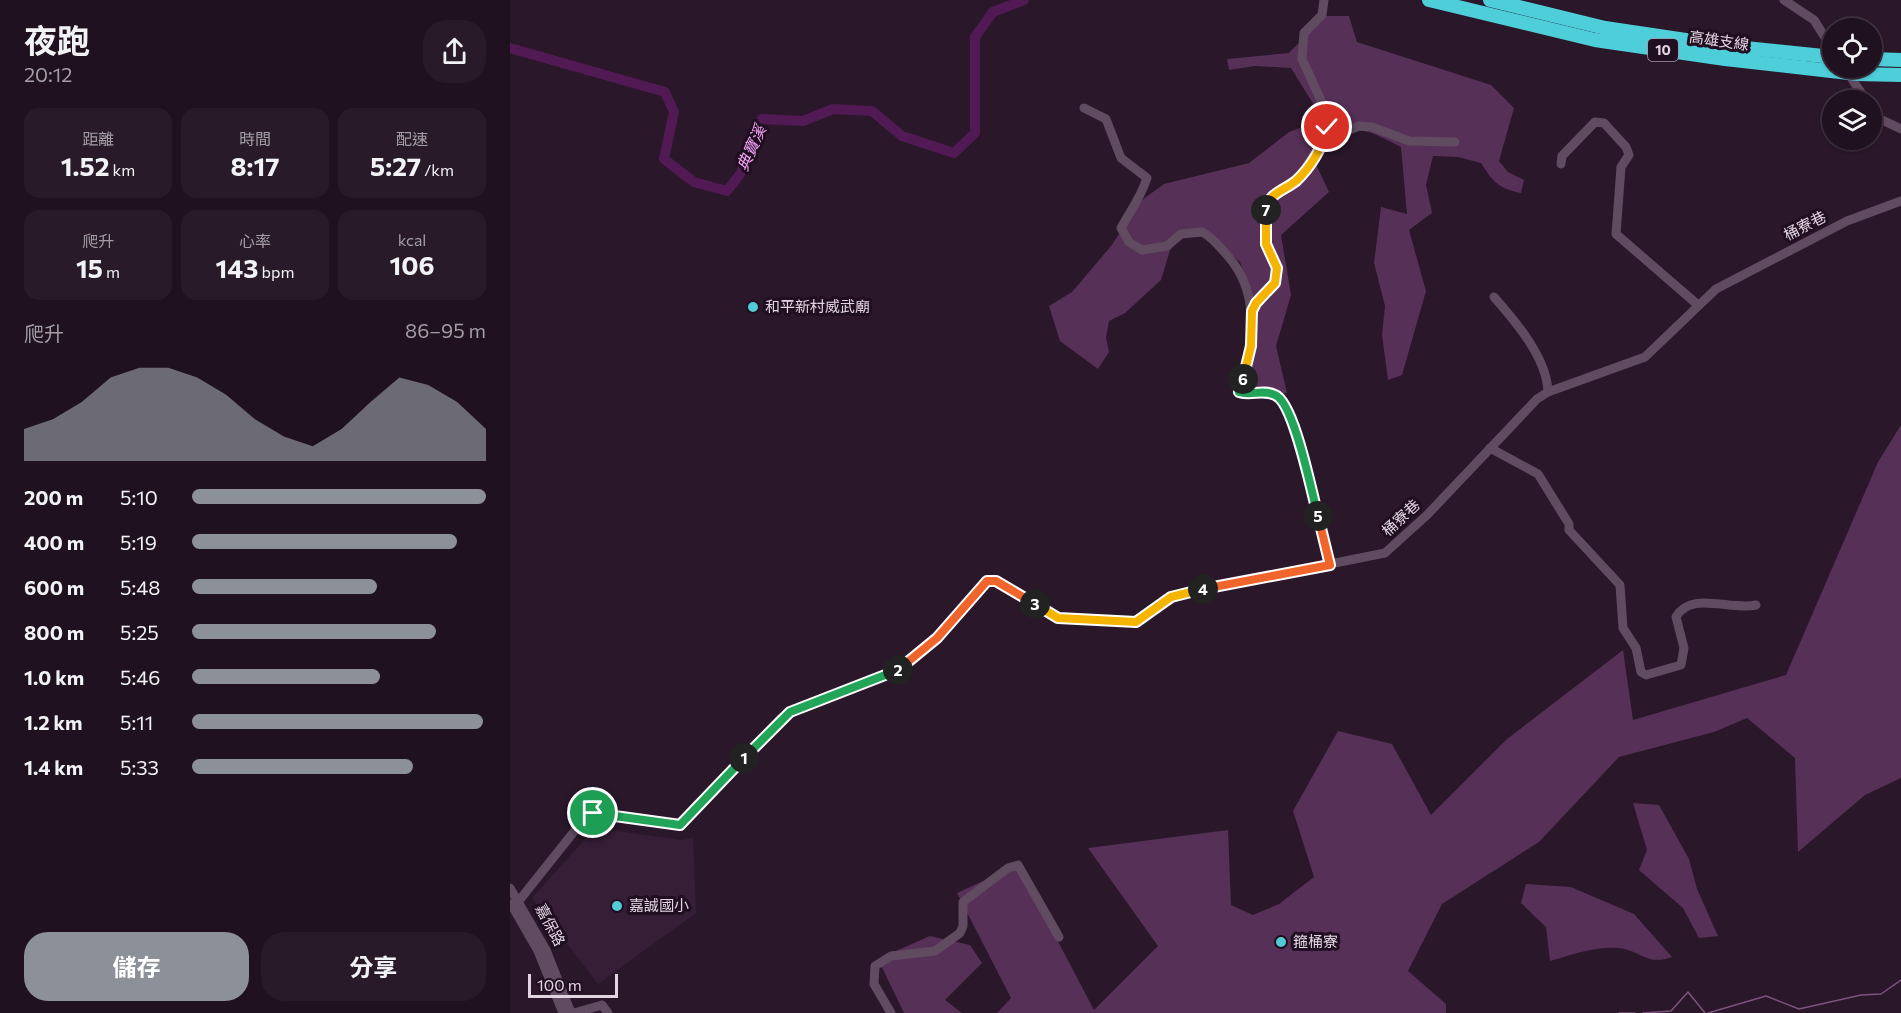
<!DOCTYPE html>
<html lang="zh-TW">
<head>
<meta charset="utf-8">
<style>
  body { margin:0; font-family:Commissioner,"Noto Sans TC",sans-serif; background:#281a29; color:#f1f3f6; height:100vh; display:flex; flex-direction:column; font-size:22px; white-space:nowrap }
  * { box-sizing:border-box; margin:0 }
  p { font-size:20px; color:#a29da5 }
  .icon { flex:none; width:33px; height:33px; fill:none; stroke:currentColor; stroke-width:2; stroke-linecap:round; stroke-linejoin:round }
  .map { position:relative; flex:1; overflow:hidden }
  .panel { display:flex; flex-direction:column; background:#201120; width:510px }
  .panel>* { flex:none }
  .controls { position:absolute; left:1312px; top:18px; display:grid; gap:12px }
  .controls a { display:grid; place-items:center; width:60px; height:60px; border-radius:50%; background:#201120; box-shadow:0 2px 4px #0004,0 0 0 2px #3d313e; font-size:30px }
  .scale { position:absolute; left:18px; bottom:15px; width:90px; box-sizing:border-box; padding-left:6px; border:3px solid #e2d5e2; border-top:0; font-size:16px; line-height:21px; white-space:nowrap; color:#e2d5e2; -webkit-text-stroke:4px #200e21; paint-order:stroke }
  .pin { position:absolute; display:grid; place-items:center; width:51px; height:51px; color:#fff; margin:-26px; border:3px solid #fff; border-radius:50%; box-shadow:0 2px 6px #0007 }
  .km { position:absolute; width:30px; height:30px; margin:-15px; border-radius:50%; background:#222; color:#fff; font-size:16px; line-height:30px; text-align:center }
  .round { display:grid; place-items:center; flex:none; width:63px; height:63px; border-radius:24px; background:#281a29 }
  .overview { display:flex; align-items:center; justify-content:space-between; height:102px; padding:0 24px }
  h1 { font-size:33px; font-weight:700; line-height:45px }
  .figures { display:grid; grid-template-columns:repeat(3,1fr); gap:9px; height:102px; padding:6px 24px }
  .figures div { display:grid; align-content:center; border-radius:15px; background:#281a29; text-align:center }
  .figures b { font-size:26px; font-weight:700 }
  .figures small { font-size:16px; font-weight:400 }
  .figures p { font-size:16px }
  .chart { height:168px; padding:12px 24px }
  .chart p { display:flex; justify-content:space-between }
  .chart svg { width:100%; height:108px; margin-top:6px; fill:#8c9099; opacity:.7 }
  .cta { display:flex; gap:12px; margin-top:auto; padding:12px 24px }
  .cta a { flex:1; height:69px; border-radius:24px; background:#8c9099; color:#fff; font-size:24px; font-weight:700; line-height:69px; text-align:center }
  .cta a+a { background:#281a29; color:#f1f3f6 }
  ul { padding:0 24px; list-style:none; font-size:20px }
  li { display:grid; grid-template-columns:96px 72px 1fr; align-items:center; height:45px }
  li i { height:15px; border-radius:8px; background:#8c9099 }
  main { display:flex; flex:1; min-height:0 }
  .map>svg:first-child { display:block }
  .built { fill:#361e37 }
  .green { fill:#563057 }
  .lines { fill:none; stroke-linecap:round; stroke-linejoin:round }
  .stream { stroke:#7d527f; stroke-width:1.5 }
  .river { stroke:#521a55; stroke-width:10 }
  .minor { stroke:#614b61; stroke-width:9 }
  .highway { stroke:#4dced9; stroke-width:14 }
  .split-1-casing { stroke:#fff; stroke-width:12 }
  .split-2-casing { stroke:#fff; stroke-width:12 }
  .split-3-casing { stroke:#fff; stroke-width:12 }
  .split-4-casing { stroke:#fff; stroke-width:12 }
  .split-5-casing { stroke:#fff; stroke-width:12 }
  .split-6-casing { stroke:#fff; stroke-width:12 }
  .split-7-casing { stroke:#fff; stroke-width:12 }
  .split-8-casing { stroke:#fff; stroke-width:12 }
  .split-1 { stroke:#22a559; stroke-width:8 }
  .split-2 { stroke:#22a559; stroke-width:8 }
  .split-3 { stroke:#f0652b; stroke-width:8 }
  .split-4 { stroke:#f5b400; stroke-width:8 }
  .split-5 { stroke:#f0652b; stroke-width:8 }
  .split-6 { stroke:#22a559; stroke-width:8 }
  .split-7 { stroke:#f5b400; stroke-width:8 }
  .split-8 { stroke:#f5b400; stroke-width:8 }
  .poi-dot { fill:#52cbd7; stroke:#200e21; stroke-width:2 }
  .labels { text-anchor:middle; stroke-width:6; stroke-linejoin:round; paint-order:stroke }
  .shield { fill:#200e21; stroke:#a899a8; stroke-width:1.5 }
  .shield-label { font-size:14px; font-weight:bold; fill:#e2d5e2 }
  .street-label { font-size:15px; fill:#e2d5e2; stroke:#200e21 }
  .poi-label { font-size:15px; fill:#e2d5e2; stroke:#200e21; text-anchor:start }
  .water-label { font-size:16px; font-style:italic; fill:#f5a3f8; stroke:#200e21 }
</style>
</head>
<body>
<main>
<section class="panel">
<div class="overview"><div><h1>夜跑</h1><p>20:12</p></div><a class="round"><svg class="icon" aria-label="share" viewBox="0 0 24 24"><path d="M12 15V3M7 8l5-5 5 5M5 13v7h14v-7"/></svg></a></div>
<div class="figures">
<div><p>距離</p><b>1.52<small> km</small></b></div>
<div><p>時間</p><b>8:17</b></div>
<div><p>配速</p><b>5:27<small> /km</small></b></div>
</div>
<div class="figures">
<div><p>爬升</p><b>15<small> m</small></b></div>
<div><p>心率</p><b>143<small> bpm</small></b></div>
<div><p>kcal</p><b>106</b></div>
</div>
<div class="chart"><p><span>爬升</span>86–95 m</p>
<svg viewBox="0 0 160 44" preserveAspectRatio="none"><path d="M0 44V31L10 27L20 20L30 10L40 6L50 6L60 10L70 17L80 27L90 34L100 38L110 31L120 20L130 10L140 13L150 20L160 31V44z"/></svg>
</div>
<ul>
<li><b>200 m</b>5:10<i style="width:100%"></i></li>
<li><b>400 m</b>5:19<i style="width:90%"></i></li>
<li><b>600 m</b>5:48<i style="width:63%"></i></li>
<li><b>800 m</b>5:25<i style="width:83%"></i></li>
<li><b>1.0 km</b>5:46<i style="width:64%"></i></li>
<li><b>1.2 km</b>5:11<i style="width:99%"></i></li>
<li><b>1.4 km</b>5:33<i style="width:75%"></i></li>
</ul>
<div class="cta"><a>儲存</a><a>分享</a></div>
</section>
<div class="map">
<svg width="1391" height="1013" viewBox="0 0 1391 1013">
  <rect width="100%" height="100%" fill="#2a172a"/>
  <polygon class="built" points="85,828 171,840 183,838 186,913 88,984 22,898"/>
  <g class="green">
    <path d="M815 16H839L847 42 981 85 1004 108 989 161 998 172 1014 180 1011 193C989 189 982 181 971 163L948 157 923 156 916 185 922 213 899 230 916 291 892 375 878 380 872 335 875 306 864 263 871 207 897 214 891 147C844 122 844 126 801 154L819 192 771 235 781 295 766 346 777 393H735L729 375 738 342 741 291 730 262 707 241 687 231 664 237 651 280 615 313 599 321 596 338 599 352 588 369 550 341 539 306 562 292 601 246 632 200 654 184 739 163 779 132 806 122 804 105 781 68 745 66 719 70 717 59 779 53Z"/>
    <polygon points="1391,425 1391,778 1355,795 1288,852 1285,758 1237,718 1204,732 1109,757 1029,842 932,904 898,971 936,1004 936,1013 487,1013 501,998 447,893 508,865 584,1010 648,946 578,848 718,830 721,905 743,915 769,904 804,877 783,811 828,731 882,744 921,815 997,739 1113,650 1123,720 1276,675 1368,462"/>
    <polygon points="1123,803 1149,805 1179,859 1187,889 1208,936 1189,938 1173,908 1129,870 1137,850"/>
    <path d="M1016 884 1061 887 1124 914 1162 957C1136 966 1132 951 1109 948 1087 946 1060 955 1040 961L1036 927 1011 903Z"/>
    <polygon points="420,936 460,945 472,963 435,1000 452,1013 394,1013 368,959"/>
  </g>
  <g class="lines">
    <g class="stream">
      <polyline points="1109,1013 1125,1013"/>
      <polyline points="1133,1013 1161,1011 1178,992 1195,1013"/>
      <polyline points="1198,1013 1256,996 1289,1009 1351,995 1371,994 1391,980"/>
    </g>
    <polyline class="river" points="0,48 155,92 164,112 154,159 184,182 217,191 231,173 252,119 293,121 323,109 362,111 392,136 444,153 465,133 465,37 483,12 514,0"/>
    <g class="minor">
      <polyline points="1274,0 1304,20 1323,50"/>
      <polyline points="1336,70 1356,100"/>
      <path d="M574 108 596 119 611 158 637 178C631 197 621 210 611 228L619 242 632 250 657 246 671 234 692 232C702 237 709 246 716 254 753 294 742 344 729 392 741 396 759 387 769 397 789 416 812 533 820 565"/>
      <polyline points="1362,109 1370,119 1391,129"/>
      <polyline points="814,140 849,126 862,127 899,141 945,142"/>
      <polyline points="1051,164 1052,156 1085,122 1094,123 1116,147 1119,155 1111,167 1106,234 1188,305"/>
      <path d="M984 297C1006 322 1037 358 1038 392"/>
      <polyline points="742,311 746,303 765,283 767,268 756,244 757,204 763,196 786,181 814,140 815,109 792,59 794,33 812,15 814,0"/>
      <path d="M980 448 1028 474 1059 524V530L1110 585 1113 628 1126 648 1131 672 1136 675 1171 665 1174 648 1166 617C1181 590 1221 611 1246 605"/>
      <polyline points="0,888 36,950 61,1013"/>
      <polyline points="1,904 28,951 53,1013"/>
      <polyline points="4,907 78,814 170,825 270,719 280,712 392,669 427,638 477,581 486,581 548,618 626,622 670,594 875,553 917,515 1027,399 1038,392 1135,357 1206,289 1337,221 1391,201"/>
      <polyline points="64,1013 92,1005 98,1013"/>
      <polyline points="381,1013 364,984 365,966 381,956 425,951 450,933 453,926 453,902 498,868 508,865 549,937"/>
    </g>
    <g class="highway">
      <polyline points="919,0 1085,40 1215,59 1347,74 1391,75"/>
      <polyline points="980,0 1095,28 1216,46 1323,57"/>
      <polyline points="1362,59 1391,60"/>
    </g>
  </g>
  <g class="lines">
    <defs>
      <polyline id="split-1" points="83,813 170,825 234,758"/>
      <polyline id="split-2" points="234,758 280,712 388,670"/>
      <polyline id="split-3" points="388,670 427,638 477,581 486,581 525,604"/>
      <polyline id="split-4" points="525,604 548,618 626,622 661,597 693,589"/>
      <polyline id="split-5" points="693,589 820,565 808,516"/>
      <path id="split-6" d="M733 379 729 392C741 396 753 389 765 395 784 402 802 494 808 516"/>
      <polyline id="split-7" points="733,379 741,346 742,311 746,303 765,283 767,268 756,244 756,210"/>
      <path id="split-8" d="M756 210C757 194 775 190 786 181 800 168 814 146 817 127"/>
    </defs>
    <use href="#split-1" class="split-1-casing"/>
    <use href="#split-2" class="split-2-casing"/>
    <use href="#split-3" class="split-3-casing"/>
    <use href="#split-4" class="split-4-casing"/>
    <use href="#split-5" class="split-5-casing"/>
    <use href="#split-6" class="split-6-casing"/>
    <use href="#split-7" class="split-7-casing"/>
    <use href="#split-8" class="split-8-casing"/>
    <use href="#split-1" class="split-1"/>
    <use href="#split-2" class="split-2"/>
    <use href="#split-3" class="split-3"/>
    <use href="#split-4" class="split-4"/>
    <use href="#split-5" class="split-5"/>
    <use href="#split-6" class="split-6"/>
    <use href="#split-7" class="split-7"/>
    <use href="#split-8" class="split-8"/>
  </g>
  <g class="poi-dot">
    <circle cx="243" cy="307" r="6"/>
    <circle cx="107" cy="906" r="6"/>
    <circle cx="771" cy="942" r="6"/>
  </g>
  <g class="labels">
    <rect class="shield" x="1138" y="39" width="30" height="22" rx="4.5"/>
    <g class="shield-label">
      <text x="1153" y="55">10</text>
    </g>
    <g class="street-label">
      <text transform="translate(1209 41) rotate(8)" y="5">高雄支線</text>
      <text transform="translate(1295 226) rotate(-27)" y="5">桶寮巷</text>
      <text transform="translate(891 518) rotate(-43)" y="5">桶寮巷</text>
      <text transform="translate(40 925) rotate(62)" y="5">嘉保路</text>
    </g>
    <g class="poi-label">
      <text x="255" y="312">和平新村威武廟</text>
      <text x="119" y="911">嘉誠國小</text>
      <text x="783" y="947">箍桶寮</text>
    </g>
    <g class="water-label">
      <text transform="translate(241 148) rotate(-66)" y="6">典寶溪</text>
    </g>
  </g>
</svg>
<div class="controls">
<a><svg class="icon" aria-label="locate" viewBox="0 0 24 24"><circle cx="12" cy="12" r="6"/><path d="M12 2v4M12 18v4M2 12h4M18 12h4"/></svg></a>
<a><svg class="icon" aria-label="layers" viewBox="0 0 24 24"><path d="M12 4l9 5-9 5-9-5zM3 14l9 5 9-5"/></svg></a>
</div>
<div class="scale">100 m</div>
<div class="pin" style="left:83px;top:813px;background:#1e9e55"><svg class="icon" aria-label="arrive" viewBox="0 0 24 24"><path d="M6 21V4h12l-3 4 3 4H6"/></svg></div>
<div class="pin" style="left:817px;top:127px;background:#d93025"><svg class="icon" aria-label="check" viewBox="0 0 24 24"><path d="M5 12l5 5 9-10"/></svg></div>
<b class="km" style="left:234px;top:758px">1</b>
<b class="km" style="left:388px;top:670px">2</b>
<b class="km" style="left:525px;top:604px">3</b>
<b class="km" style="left:693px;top:589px">4</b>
<b class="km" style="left:808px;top:516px">5</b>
<b class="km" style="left:733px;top:379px">6</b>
<b class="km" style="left:756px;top:210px">7</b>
</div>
</main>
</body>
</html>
